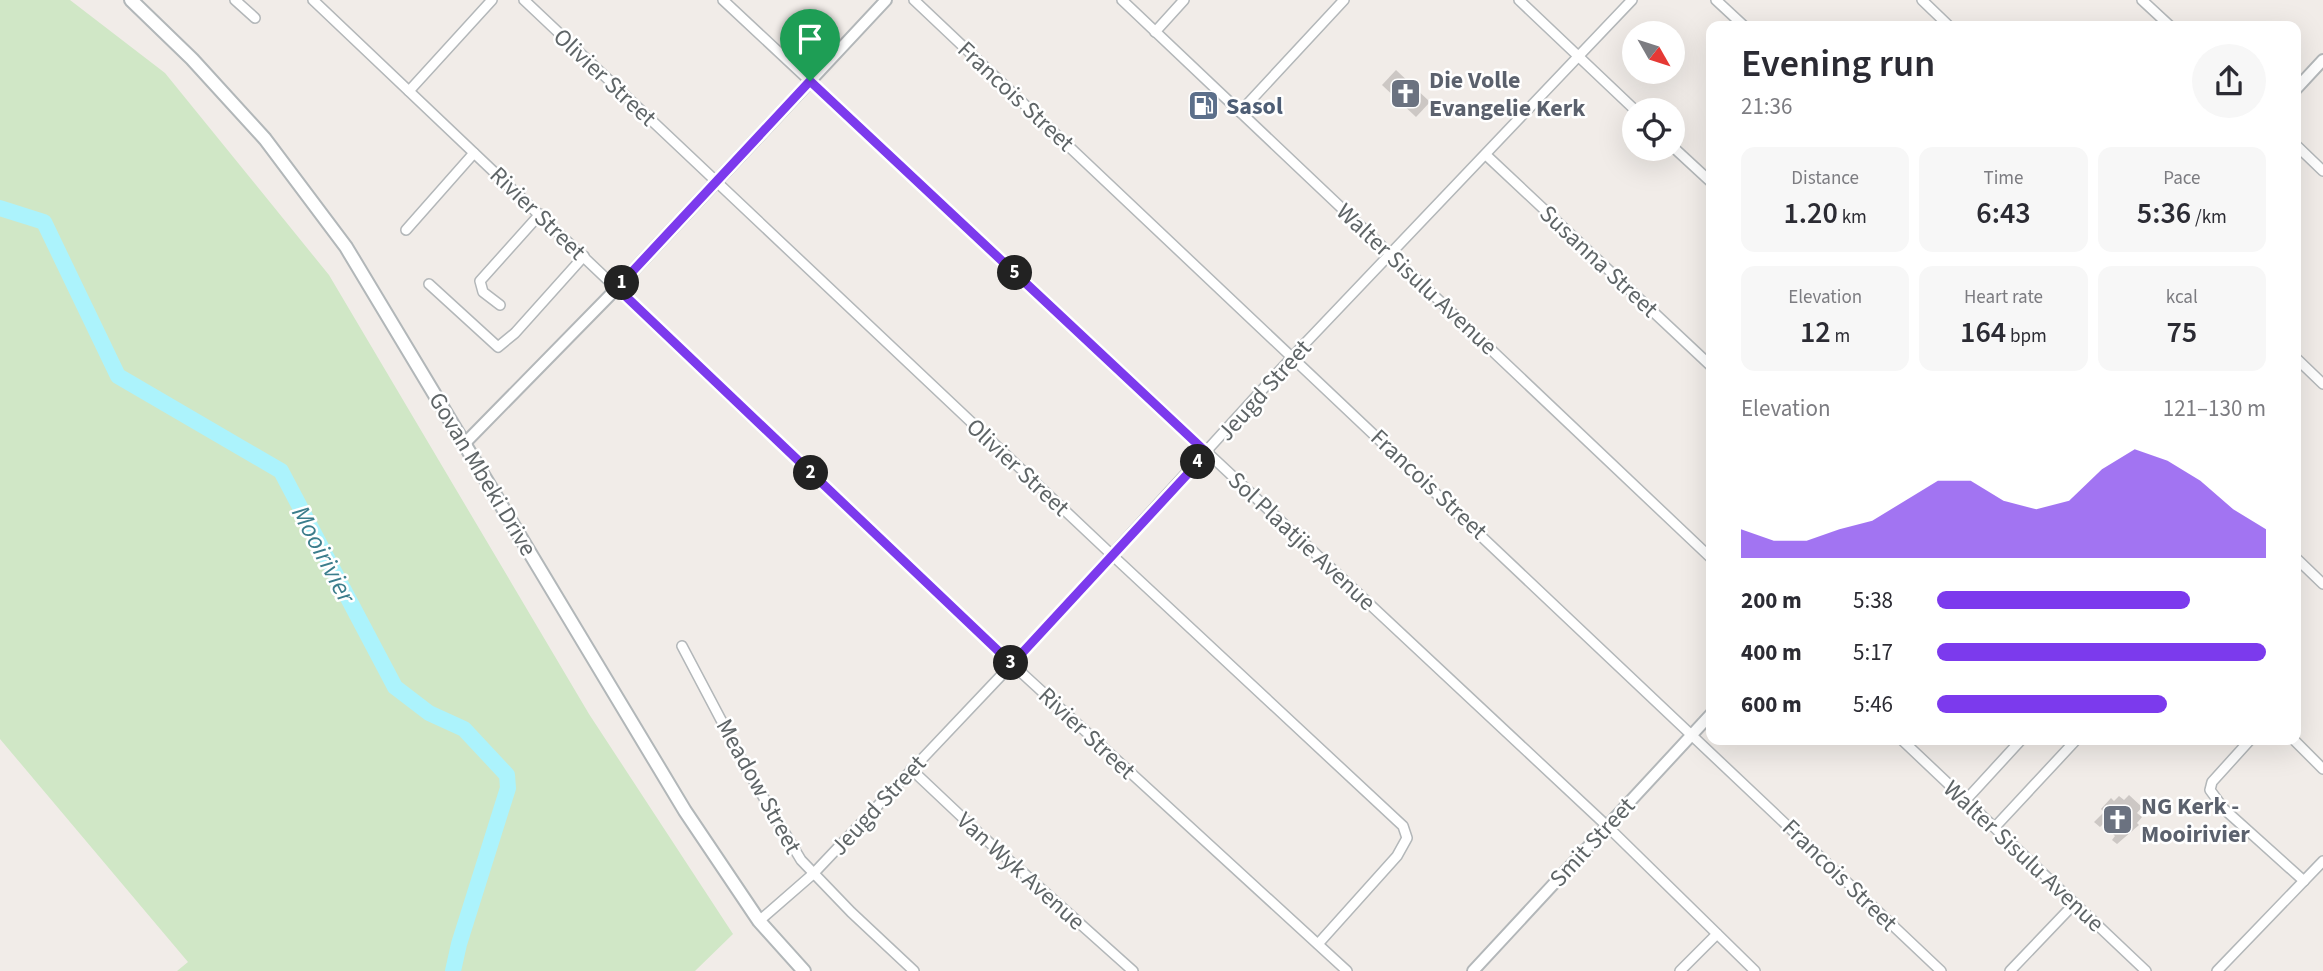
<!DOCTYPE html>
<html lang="en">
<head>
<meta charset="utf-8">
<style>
  body { margin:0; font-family:"Source Sans 3",sans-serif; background:#f7f7f7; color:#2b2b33; height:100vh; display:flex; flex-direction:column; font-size:26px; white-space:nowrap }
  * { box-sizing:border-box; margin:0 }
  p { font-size:23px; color:#7c7c81 }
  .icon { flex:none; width:38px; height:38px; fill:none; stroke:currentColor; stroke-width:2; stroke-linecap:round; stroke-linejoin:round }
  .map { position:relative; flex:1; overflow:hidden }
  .details { position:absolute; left:1706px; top:21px; width:595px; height:724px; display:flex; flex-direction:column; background:#fff; border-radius:14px; box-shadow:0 7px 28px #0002 }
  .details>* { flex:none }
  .needle { width:46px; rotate:129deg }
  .buttons { position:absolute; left:1622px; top:21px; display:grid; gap:14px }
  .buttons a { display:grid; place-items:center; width:63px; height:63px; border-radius:50%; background:#fff; box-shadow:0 7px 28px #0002; font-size:35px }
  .pin { position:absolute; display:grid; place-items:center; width:60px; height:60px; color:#fff; margin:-72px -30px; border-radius:50% 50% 50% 0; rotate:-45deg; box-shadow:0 0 7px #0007 }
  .pin .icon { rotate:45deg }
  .km { position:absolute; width:35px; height:35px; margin:-18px; border-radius:50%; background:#222; color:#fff; font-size:19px; line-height:35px; text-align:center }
  .round { display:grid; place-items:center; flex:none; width:74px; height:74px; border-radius:37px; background:#f7f7f7 }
  .headline { display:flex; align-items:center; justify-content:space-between; height:119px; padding:0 35px }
  h1 { font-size:38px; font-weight:600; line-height:52px }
  .stats { display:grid; grid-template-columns:repeat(3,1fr); gap:10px; height:119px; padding:7px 35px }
  .stats div { display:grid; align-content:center; border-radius:14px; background:#f7f7f7; text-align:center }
  .stats b { font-size:30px; font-weight:600 }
  .stats small { font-size:19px; font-weight:400 }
  .stats p { font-size:19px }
  .chart { height:196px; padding:14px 35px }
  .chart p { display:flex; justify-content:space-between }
  .chart svg { width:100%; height:126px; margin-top:7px; fill:#7c3aed; opacity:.7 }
  ul { padding:0 35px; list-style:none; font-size:23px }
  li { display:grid; grid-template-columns:112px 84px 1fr; align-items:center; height:52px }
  li i { height:18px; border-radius:9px; background:#7c3aed }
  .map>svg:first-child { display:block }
  .green { fill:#d0e7c6 }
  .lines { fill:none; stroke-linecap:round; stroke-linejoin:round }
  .river { stroke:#acf3fc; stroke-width:16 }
  .building { fill:#ccc7c4 }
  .minor-casing { stroke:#b3b7b9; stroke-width:12 }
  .tertiary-casing { stroke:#b3b7b9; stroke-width:14 }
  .secondary-casing { stroke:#b2b7b9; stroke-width:16 }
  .minor { stroke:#fff; stroke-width:9 }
  .tertiary { stroke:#fff; stroke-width:10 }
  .secondary { stroke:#fff; stroke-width:12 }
  .route-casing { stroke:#fff; stroke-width:14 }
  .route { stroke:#7c3aed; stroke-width:9 }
  .labels { text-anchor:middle; stroke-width:5; stroke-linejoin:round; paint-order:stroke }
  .street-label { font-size:24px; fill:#5f6567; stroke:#fff }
  .worship-label { font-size:24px; font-weight:bold; fill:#5b616d; stroke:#fff; text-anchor:start }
  .service-label { font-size:24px; font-weight:bold; fill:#4e5e75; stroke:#fff; text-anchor:start }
  .water-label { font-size:26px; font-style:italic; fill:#3b7d8c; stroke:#fff }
</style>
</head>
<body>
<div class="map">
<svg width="2323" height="971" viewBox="0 0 2323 971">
  <rect width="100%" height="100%" fill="#f1ece8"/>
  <polygon class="green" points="0,0 70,0 165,73 329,275 589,714 733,934 695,971 177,971 188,962 0,739"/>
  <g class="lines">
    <polyline class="river" points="0,208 44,222 118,376 281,471 395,687 429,713 464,729 507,775 508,788 459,944 453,971"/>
  </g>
  <g class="building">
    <polygon points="1396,70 1430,102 1416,117 1382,85"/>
    <polygon points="2129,795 2142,807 2137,813 2142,817 2137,823 2139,825 2117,844 2112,840 2115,836 2103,824 2100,827 2094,822 2104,812 2101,809 2111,798 2114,801 2119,796 2124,800"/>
  </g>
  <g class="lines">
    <defs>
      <g id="minor">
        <polyline points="235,0 255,18"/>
        <polyline points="313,0 1012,664 1347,971"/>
        <polyline points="524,0 1112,555 1403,826 1407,838 1397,856 1318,944"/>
        <polyline points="723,0 1607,826 1755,971"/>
        <polyline points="914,0 1941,971"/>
        <polyline points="1122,0 1712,559"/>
        <polyline points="1519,0 1635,110"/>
        <polyline points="1716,0 1744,26"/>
        <polyline points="1922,0 1949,26"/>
        <polyline points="2142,0 2170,26"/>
        <polyline points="1155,32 1184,0"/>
        <polyline points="409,91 492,0"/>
        <polyline points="1240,112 1344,0"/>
        <polyline points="2296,145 2323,171"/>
        <polyline points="1673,147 1712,183"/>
        <polyline points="1486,155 1712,367"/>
        <polyline points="406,230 474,153"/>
        <polyline points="429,284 498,347 515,333 584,256"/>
        <polyline points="500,305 483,292 480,281 540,214"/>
        <polyline points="2296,358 2323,384"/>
        <polyline points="2296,558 2323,584"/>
        <polyline points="682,646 749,773 801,860 851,912 914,971"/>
        <polyline points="1902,740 2146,971"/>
        <polyline points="2250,740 2212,782 2210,790 2224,809 2304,881"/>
        <polyline points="2294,740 2323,769"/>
        <polyline points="911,769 982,836 1133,971"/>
        <polyline points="1965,801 2021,740"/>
        <polyline points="1995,827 2076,740"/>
        <polyline points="759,921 813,874 1012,664 1293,356 1632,0"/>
        <polyline points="1680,971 1717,934"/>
        <polyline points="2010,971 2075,903"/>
        <polyline points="2217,971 2323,861"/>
      </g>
      <g id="tertiary">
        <polyline points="2296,89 2323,60"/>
        <polyline points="464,444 617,288 886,0"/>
        <polyline points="1473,971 1712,713"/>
      </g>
      <polyline id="secondary" points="131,0 192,59 265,139 346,247 685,811 759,921 804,971"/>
    </defs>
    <use href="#minor" class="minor-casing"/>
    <use href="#tertiary" class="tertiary-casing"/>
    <use href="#secondary" class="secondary-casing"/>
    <use href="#minor" class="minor"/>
    <use href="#tertiary" class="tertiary"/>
    <use href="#secondary" class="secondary"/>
  </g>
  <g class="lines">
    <defs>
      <polygon id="route" points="810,81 1207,453 1012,664 617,288"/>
    </defs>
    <use href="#route" class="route-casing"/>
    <use href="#route" class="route"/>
  </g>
  <defs>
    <symbol id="church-square" viewBox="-11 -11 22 22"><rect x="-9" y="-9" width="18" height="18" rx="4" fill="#6b7280" stroke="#fff"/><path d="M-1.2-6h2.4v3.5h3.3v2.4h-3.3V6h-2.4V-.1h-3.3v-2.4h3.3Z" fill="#fff"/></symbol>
    <symbol id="fuel-square" viewBox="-11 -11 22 22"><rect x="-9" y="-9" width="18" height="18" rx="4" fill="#5c6f8a" stroke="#fff"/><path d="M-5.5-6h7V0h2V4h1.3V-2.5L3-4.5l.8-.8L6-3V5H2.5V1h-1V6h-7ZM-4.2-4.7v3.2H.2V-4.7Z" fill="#fff"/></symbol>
  </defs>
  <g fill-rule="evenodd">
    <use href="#church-square" x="1388" y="76" width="35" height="35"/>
    <use href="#fuel-square" x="1186" y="88" width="35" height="35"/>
    <use href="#church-square" x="2100" y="802" width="35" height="35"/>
  </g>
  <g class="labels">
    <g class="street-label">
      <text transform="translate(605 77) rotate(43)" y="8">Olivier Street</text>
      <text transform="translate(1016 96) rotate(43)" y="8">Francois Street</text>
      <text transform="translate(538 213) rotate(44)" y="8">Rivier Street</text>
      <text transform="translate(1599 261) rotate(43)" y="8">Susanna Street</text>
      <text transform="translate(1417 279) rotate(43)" y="8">Walter Sisulu Avenue</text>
      <text transform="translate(1264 390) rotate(-48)" y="8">Jeugd Street</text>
      <text transform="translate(1018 467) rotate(43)" y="8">Olivier Street</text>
      <text transform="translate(483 474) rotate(59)" y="8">Govan Mbeki Drive</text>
      <text transform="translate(1429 484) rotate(43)" y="8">Francois Street</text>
      <text transform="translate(1302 541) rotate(43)" y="8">Sol Plaatjie Avenue</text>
      <text transform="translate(1087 733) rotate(43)" y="8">Rivier Street</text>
      <text transform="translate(759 786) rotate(61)" y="8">Meadow Street</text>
      <text transform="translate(878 805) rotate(-47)" y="8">Jeugd Street</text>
      <text transform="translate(1592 842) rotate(-47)" y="8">Smit Street</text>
      <text transform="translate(2024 856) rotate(43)" y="8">Walter Sisulu Avenue</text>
      <text transform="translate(1021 871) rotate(42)" y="8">Van Wyk Avenue</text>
      <text transform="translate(1840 875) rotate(44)" y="8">Francois Street</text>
    </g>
    <g class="worship-label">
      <text x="1429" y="88">Die Volle<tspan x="1429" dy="28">Evangelie Kerk</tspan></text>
      <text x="2141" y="814">NG Kerk -<tspan x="2141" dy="28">Mooirivier</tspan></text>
    </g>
    <g class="service-label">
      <text x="1226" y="114">Sasol</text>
    </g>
    <g class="water-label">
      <text transform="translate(324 554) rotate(62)" y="9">Mooirivier</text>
    </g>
  </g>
</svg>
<div class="buttons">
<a><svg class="needle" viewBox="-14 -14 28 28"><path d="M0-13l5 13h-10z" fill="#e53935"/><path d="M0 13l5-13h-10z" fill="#7c7c81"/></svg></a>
<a><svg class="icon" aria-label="locate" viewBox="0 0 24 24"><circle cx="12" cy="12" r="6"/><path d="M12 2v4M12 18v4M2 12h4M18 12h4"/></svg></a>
</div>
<div class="pin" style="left:810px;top:81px;background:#1e9e55"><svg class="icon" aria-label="arrive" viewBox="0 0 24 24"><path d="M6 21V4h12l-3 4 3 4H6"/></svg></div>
<b class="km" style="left:622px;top:283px">1</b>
<b class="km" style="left:811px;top:473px">2</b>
<b class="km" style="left:1011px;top:663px">3</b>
<b class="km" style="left:1198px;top:462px">4</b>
<b class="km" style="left:1015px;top:273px">5</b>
<section class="details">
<div class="headline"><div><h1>Evening run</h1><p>21:36</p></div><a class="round"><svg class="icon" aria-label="share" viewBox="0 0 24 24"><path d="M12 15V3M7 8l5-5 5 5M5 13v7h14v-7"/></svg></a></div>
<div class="stats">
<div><p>Distance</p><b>1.20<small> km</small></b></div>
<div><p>Time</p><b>6:43</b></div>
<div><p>Pace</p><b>5:36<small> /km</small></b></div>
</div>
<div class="stats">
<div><p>Elevation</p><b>12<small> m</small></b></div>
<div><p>Heart rate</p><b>164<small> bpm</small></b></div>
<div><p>kcal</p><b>75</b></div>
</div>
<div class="chart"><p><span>Elevation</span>121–130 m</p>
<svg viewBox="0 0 160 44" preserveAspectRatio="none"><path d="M0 44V34L10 38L20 38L30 34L40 31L50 24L60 17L70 17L80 24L90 27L100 24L110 13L120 6L130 10L140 17L150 27L160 34V44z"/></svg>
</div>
<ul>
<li><b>200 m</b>5:38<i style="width:77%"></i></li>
<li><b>400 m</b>5:17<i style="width:100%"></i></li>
<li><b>600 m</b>5:46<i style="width:70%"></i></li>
</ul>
</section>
</div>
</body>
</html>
